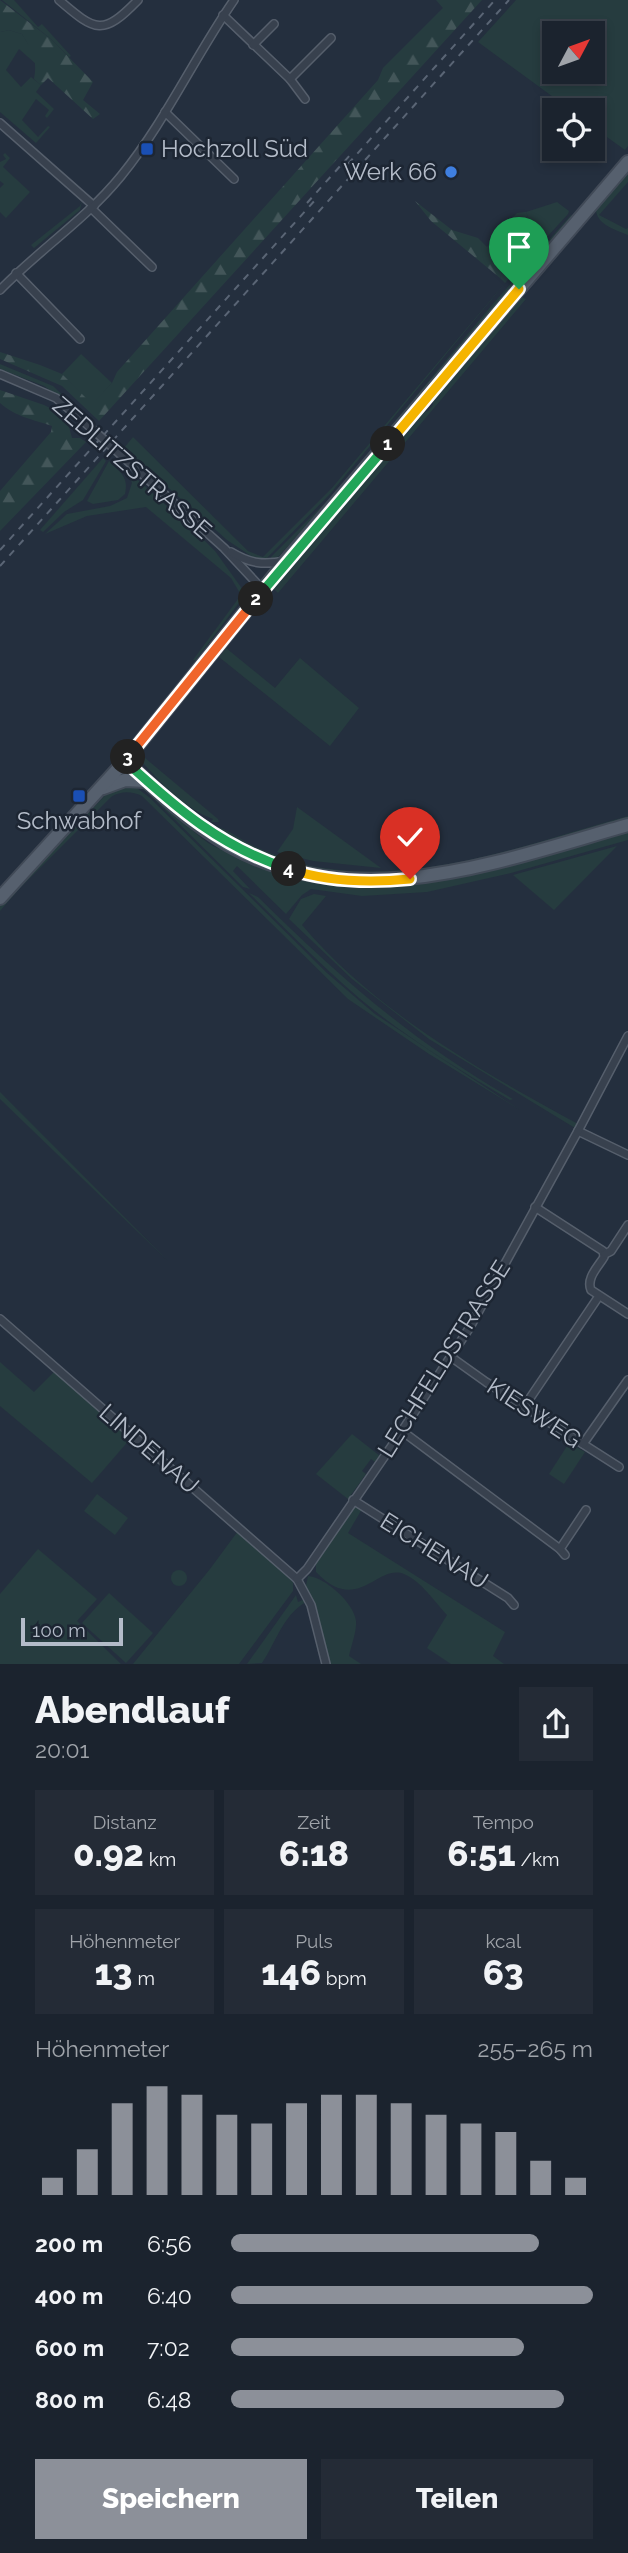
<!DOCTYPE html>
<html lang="de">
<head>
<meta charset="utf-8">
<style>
  body { margin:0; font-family:Raleway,sans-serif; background:#242b36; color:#f1f3f6; height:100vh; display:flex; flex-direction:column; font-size:26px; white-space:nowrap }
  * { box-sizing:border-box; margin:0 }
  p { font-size:23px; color:#a0a4aa }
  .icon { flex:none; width:38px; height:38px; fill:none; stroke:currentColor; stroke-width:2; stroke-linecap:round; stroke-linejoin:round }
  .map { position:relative; height:1664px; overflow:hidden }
  .drawer { display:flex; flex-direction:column; background:#1b232e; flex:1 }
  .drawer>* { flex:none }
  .needle { width:46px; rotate:49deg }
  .controls { position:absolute; left:542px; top:21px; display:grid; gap:14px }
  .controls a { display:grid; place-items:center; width:63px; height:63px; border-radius:0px; background:#1b232e; box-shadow:0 4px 10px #0003,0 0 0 2px #39404a; font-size:35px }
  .scale { position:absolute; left:21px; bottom:18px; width:102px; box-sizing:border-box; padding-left:7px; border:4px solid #b4bcc9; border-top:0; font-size:19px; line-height:24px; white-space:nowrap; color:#b4bcc9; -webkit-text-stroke:5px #1d2633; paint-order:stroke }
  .pin { position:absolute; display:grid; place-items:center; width:60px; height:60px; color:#fff; margin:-72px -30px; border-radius:50% 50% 50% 0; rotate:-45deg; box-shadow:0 0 7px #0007 }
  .pin .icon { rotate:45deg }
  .km { position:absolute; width:35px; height:35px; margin:-18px; border-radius:50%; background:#222; color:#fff; font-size:19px; line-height:35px; text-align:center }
  .round { display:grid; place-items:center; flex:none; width:74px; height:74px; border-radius:0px; background:#242b36 }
  .head { display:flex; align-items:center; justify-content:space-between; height:119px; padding:0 35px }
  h1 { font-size:38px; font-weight:800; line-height:52px }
  .stats { display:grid; grid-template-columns:repeat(3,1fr); gap:10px; height:119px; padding:7px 35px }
  .stats div { display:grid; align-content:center; border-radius:0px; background:#242b36; text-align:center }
  .stats b { font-size:35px; font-weight:800 }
  .stats small { font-size:19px; font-weight:400 }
  .stats p { font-size:19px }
  .chart { height:196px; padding:14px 35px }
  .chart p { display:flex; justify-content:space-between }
  .chart svg { width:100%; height:126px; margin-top:7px; stroke:#8c9099; stroke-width:6 }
  .button { display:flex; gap:14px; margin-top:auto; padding:14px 35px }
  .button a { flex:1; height:80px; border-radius:0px; background:#8c9099; color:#fff; font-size:28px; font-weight:800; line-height:80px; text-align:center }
  .button a+a { background:#242b36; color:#f1f3f6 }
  ul { padding:0 35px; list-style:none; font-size:23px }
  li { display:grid; grid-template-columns:112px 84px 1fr; align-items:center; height:52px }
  li i { height:18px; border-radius:9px; background:#8c9099 }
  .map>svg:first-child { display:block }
  .green { fill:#263c3f; fill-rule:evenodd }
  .forest { fill:url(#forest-firs) }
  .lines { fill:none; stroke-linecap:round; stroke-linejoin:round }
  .minor-casing { stroke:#565f6c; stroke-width:10 }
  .primary-casing { stroke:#414a57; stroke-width:16 }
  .minor { stroke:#38414e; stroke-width:7 }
  .primary { stroke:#56606e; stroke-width:12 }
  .rail { stroke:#5a6575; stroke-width:2; stroke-dasharray:7 7; stroke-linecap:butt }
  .minor-bridge-casing { stroke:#565f6c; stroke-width:10; stroke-linecap:butt }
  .minor-bridge { stroke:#38414e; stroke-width:7 }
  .split-1-casing { stroke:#fff; stroke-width:14 }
  .split-2-casing { stroke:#fff; stroke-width:14 }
  .split-3-casing { stroke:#fff; stroke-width:14 }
  .split-4-casing { stroke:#fff; stroke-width:14 }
  .split-5-casing { stroke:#fff; stroke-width:14 }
  .split-1 { stroke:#f5b400; stroke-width:9 }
  .split-2 { stroke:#22a559; stroke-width:9 }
  .split-3 { stroke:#f0652b; stroke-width:9 }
  .split-4 { stroke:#22a559; stroke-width:9 }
  .split-5 { stroke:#f5b400; stroke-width:9 }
  .transit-dot { fill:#1a4fb4; stroke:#1d2633; stroke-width:2.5 }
  .shop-dot { fill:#3f7fe0; stroke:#1d2633; stroke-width:2.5 }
  .labels { text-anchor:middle; stroke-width:5; stroke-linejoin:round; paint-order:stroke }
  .poi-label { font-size:24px; fill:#b4bcc9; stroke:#1d2633; text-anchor:start }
  .street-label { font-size:24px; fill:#b4bcc9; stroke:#1d2633 }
</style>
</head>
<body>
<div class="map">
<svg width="628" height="1664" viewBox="0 0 628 1664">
  <defs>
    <pattern id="forest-firs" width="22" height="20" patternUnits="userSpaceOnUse" patternTransform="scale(1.75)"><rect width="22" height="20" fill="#263c3f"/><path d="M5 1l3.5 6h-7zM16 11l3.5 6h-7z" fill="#435659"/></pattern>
  </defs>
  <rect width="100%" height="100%" fill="#242f3e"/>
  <g class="green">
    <polygon points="2,0 14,0 38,27 42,24 71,56 69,57 52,40"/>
    <path d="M516 0H628V146L625 150 593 127V110H571L478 42ZM593 33V72H555V33Z"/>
    <polygon points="9,30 22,34 33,51 36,64 19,49 6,70 21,87 31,77 41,85 36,92 54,109 47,118 45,116 49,110 36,99 22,120 38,137 48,126 50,127 36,143 0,112 0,32"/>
    <polygon points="5,153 10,158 3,167 30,192 6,218 0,212 0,188 4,184 0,181 0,162 6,159 3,155"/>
    <path d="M628 169V182L599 215 626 229 628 228V235C614 229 594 224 596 206Z"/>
    <polygon points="82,201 80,210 34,248 31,245 80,206"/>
    <polygon points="557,202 569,211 568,214 506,282 330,494 266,559 254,558 227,540 124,448 133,437 248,551 263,557 331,489 505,283 500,278 502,271 502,253 516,239 517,227 531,225 526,212"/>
    <polygon points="571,215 573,217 332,503 311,521 279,556 270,561 271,557 335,493 492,305"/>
    <polygon points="519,296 526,299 278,593 274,589 302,556 317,534 420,413 428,411 433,405 433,399"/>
    <polygon points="81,354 112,383 92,405 62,374"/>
    <polygon points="0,364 53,386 80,412 44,386 0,369"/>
    <polygon points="103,458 106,461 83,500 64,512 43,532 40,530"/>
    <path d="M109 461C121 472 129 478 125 494L118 500 93 504 87 501Z"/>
    <polygon points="128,471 200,536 215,551 243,590 241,600 196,660 193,660 241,595 231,578 146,507 87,516 45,534 67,514 110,506 127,498 132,483"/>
    <polygon points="226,648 275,688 300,658 359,708 330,746 219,657"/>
    <path d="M145 758 218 819 219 822H211L213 819C184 808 164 786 143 763Z"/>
    <path d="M134 784C165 788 198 852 230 850L311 880 363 886 394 885 433 880 628 830V840L511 873 427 892 362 896 311 889 302 895 286 914 237 866 233 871 250 889 243 887 147 792Z"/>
    <path d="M125 786 137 788 150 798 327 973 375 1014 520 1110 429 1054 348 999 142 796C131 791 121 791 111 797L21 887 0 911V906C36 865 75 828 111 789Z"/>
    <polygon points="297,807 381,868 313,861 277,852 293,829"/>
    <path d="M628 816V820C517 851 395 900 280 861 256 853 233 843 214 826 226 828 240 839 252 845 275 856 298 864 323 868 427 884 530 843 628 816Z"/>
    <polygon points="617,846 554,910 513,875"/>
    <path d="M249 893 258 897C339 977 413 1042 513 1099L510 1100C464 1073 417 1044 375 1011 330 975 290 933 249 893Z"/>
    <path d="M314 894 326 896 302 925C376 1012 479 1070 578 1124L575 1128 429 1039 352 979 289 919 301 899Z"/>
    <polygon points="0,1092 168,1261 0,1099"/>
    <polygon points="0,1362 34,1392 55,1371 131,1438 92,1483 0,1406"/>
    <polygon points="352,1434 380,1456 375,1462 371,1459 362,1471 366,1474 348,1499 316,1474"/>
    <polygon points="569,1443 585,1452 564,1484 549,1474"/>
    <polygon points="97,1494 128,1518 115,1535 84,1511"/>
    <path d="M357 1506 362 1509 348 1533 505 1632 493 1656 504 1664H451L427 1648 447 1615C435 1602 421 1581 404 1574 377 1563 358 1616 316 1572V1561L352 1507Z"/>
    <polygon points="238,1531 293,1579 293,1591 239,1664 133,1664 210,1569"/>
    <polygon points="38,1549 97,1599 77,1621 121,1664 0,1664 0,1594"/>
    <circle cx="179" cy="1578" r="8"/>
    <path d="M308 1576C325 1577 354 1603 356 1621 357 1631 351 1646 349 1656L361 1664H330L306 1586Z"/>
    <polygon points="109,1593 153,1633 126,1663 82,1623"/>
    <path d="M296 1595 298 1602 305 1599 306 1602C283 1615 276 1642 262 1663L247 1664Z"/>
  </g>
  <g class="forest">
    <path d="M0 0 52 40 93 82 83 100 100 114 93 119 48 78 41 85 34 79C38 61 32 50 22 34L9 30 0 32Z"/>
    <polygon points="436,0 482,0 99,421 62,386 0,359 0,352 40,365 62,374 92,404 112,383 117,372 378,80 383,68 443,8"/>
    <polygon points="415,201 452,230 478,238 487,247 517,213 526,212 531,225 517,227 519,235 502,253 502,271 500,278 431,221"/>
    <path d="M0 390 44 405 66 416 72 438H80L86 442 0 531V491L51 432 52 426C32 419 16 417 0 403Z"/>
  </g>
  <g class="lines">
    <defs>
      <g id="minor">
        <path d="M59 0C96 32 103 36 138 0"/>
        <polyline points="223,15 290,79 305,99"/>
        <polyline points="253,45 274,24"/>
        <polyline points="290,79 331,38"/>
        <polyline points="165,112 234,179"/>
        <polyline points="0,123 94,206"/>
        <polyline points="91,208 152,267"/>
        <polyline points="16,273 80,339"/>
        <path d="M0 290C39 250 86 219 121 176 165 122 194 58 234 0"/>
        <polyline points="0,374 56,398 89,426"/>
        <polyline points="121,455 224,548 263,590"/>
        <path d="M231 552C251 564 263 565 286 561"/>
        <polyline points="578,1131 628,1155"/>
        <path d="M535 1207 603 1251 604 1257C598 1267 586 1278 591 1290L628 1314"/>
        <polyline points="605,1254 611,1251 628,1225"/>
        <polyline points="0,1319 297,1579 311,1605 326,1664"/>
        <polyline points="451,1357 486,1382 619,1467"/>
        <polyline points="524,1407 599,1296"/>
        <polyline points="402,1431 560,1549 565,1555"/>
        <polyline points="583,1444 628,1380"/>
        <polyline points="353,1500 508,1598 514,1605"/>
        <polyline points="560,1549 586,1510"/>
        <polyline points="297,1579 307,1569 402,1431 470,1327 578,1131 628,1036"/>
      </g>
      <g id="primary">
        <path d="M125 761C158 792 190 822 229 845 356 917 500 861 628 825"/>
        <polyline points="103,788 125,780 146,781"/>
        <polyline points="0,898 125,761 286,561 628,162"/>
      </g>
    </defs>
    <use href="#minor" class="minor-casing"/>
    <use href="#primary" class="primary-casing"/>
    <use href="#minor" class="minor"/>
    <use href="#primary" class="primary"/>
    <g class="rail">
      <polyline points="348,164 495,0"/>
      <polyline points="307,203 351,154"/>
      <polyline points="0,550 317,198"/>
      <polyline points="0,566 509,0"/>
    </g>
    <defs>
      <polyline id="minor-bridge" points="89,426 121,455"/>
    </defs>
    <use href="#minor-bridge" class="minor-bridge-casing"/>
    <use href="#minor-bridge" class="minor-bridge"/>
  </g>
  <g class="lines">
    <defs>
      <polyline id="split-1" points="388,444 519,289"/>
      <polyline id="split-2" points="256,599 388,444"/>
      <polyline id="split-3" points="128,757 256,599"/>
      <path id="split-4" d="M128 757 125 761C177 809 221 847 289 869"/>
      <path id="split-5" d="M289 869C328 882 370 883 410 879"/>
    </defs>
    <use href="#split-1" class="split-1-casing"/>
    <use href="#split-2" class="split-2-casing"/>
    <use href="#split-3" class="split-3-casing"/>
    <use href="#split-4" class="split-4-casing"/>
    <use href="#split-5" class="split-5-casing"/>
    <use href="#split-1" class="split-1"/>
    <use href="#split-2" class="split-2"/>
    <use href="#split-3" class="split-3"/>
    <use href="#split-4" class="split-4"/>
    <use href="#split-5" class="split-5"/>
  </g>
  <g class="transit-dot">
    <rect x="140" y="142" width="14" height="14" rx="3.5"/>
    <rect x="72" y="789" width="14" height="14" rx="3.5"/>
  </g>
  <circle class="shop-dot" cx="451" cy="172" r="7"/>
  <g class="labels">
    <g class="poi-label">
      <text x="161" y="157">Hochzoll Süd</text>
      <text x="437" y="180" text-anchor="end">Werk 66</text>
      <text x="79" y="829" text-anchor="middle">Schwabhof</text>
    </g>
    <g class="street-label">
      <text transform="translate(132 468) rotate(41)" y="8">ZEDLITZSTRASSE</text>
      <text transform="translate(444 1359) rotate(-58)" y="8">LECHFELDSTRASSE</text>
      <text transform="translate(534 1413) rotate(33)" y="8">KIESWEG</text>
      <text transform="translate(149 1449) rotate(41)" y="8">LINDENAU</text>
      <text transform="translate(434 1551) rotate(32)" y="8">EICHENAU</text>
    </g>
  </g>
</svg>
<div class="controls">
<a><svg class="needle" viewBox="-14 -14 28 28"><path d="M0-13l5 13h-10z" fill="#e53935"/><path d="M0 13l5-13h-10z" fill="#a0a4aa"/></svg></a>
<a><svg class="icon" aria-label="locate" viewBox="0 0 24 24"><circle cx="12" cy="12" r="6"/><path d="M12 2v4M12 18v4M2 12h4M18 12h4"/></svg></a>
</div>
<div class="scale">100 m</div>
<div class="pin" style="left:519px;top:289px;background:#1e9e55"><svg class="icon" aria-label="arrive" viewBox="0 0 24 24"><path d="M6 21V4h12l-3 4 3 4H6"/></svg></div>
<div class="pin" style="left:410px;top:879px;background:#d93025"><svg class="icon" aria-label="check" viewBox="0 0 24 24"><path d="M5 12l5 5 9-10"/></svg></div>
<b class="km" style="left:388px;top:444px">1</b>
<b class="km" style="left:256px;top:599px">2</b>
<b class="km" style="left:128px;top:757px">3</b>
<b class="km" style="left:289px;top:869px">4</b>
</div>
<section class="drawer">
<div class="head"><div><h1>Abendlauf</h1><p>20:01</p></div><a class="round"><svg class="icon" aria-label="share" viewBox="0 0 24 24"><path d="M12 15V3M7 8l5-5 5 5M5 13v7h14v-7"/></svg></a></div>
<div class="stats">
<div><p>Distanz</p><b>0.92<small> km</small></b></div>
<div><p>Zeit</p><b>6:18</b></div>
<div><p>Tempo</p><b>6:51<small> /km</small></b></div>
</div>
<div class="stats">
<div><p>Höhenmeter</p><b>13<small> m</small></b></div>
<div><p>Puls</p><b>146<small> bpm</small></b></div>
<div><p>kcal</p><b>63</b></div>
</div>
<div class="chart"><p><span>Höhenmeter</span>255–265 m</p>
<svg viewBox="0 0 160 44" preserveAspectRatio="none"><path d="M5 44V38M15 44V28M25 44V12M35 44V6M45 44V9M55 44V16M65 44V19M75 44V12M85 44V9M95 44V9M105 44V12M115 44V16M125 44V19M135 44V22M145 44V32M155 44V38"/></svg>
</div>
<ul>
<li><b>200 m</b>6:56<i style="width:85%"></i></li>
<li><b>400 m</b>6:40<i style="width:100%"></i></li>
<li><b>600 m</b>7:02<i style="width:81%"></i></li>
<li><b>800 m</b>6:48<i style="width:92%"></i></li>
</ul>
<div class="button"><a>Speichern</a><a>Teilen</a></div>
</section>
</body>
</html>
